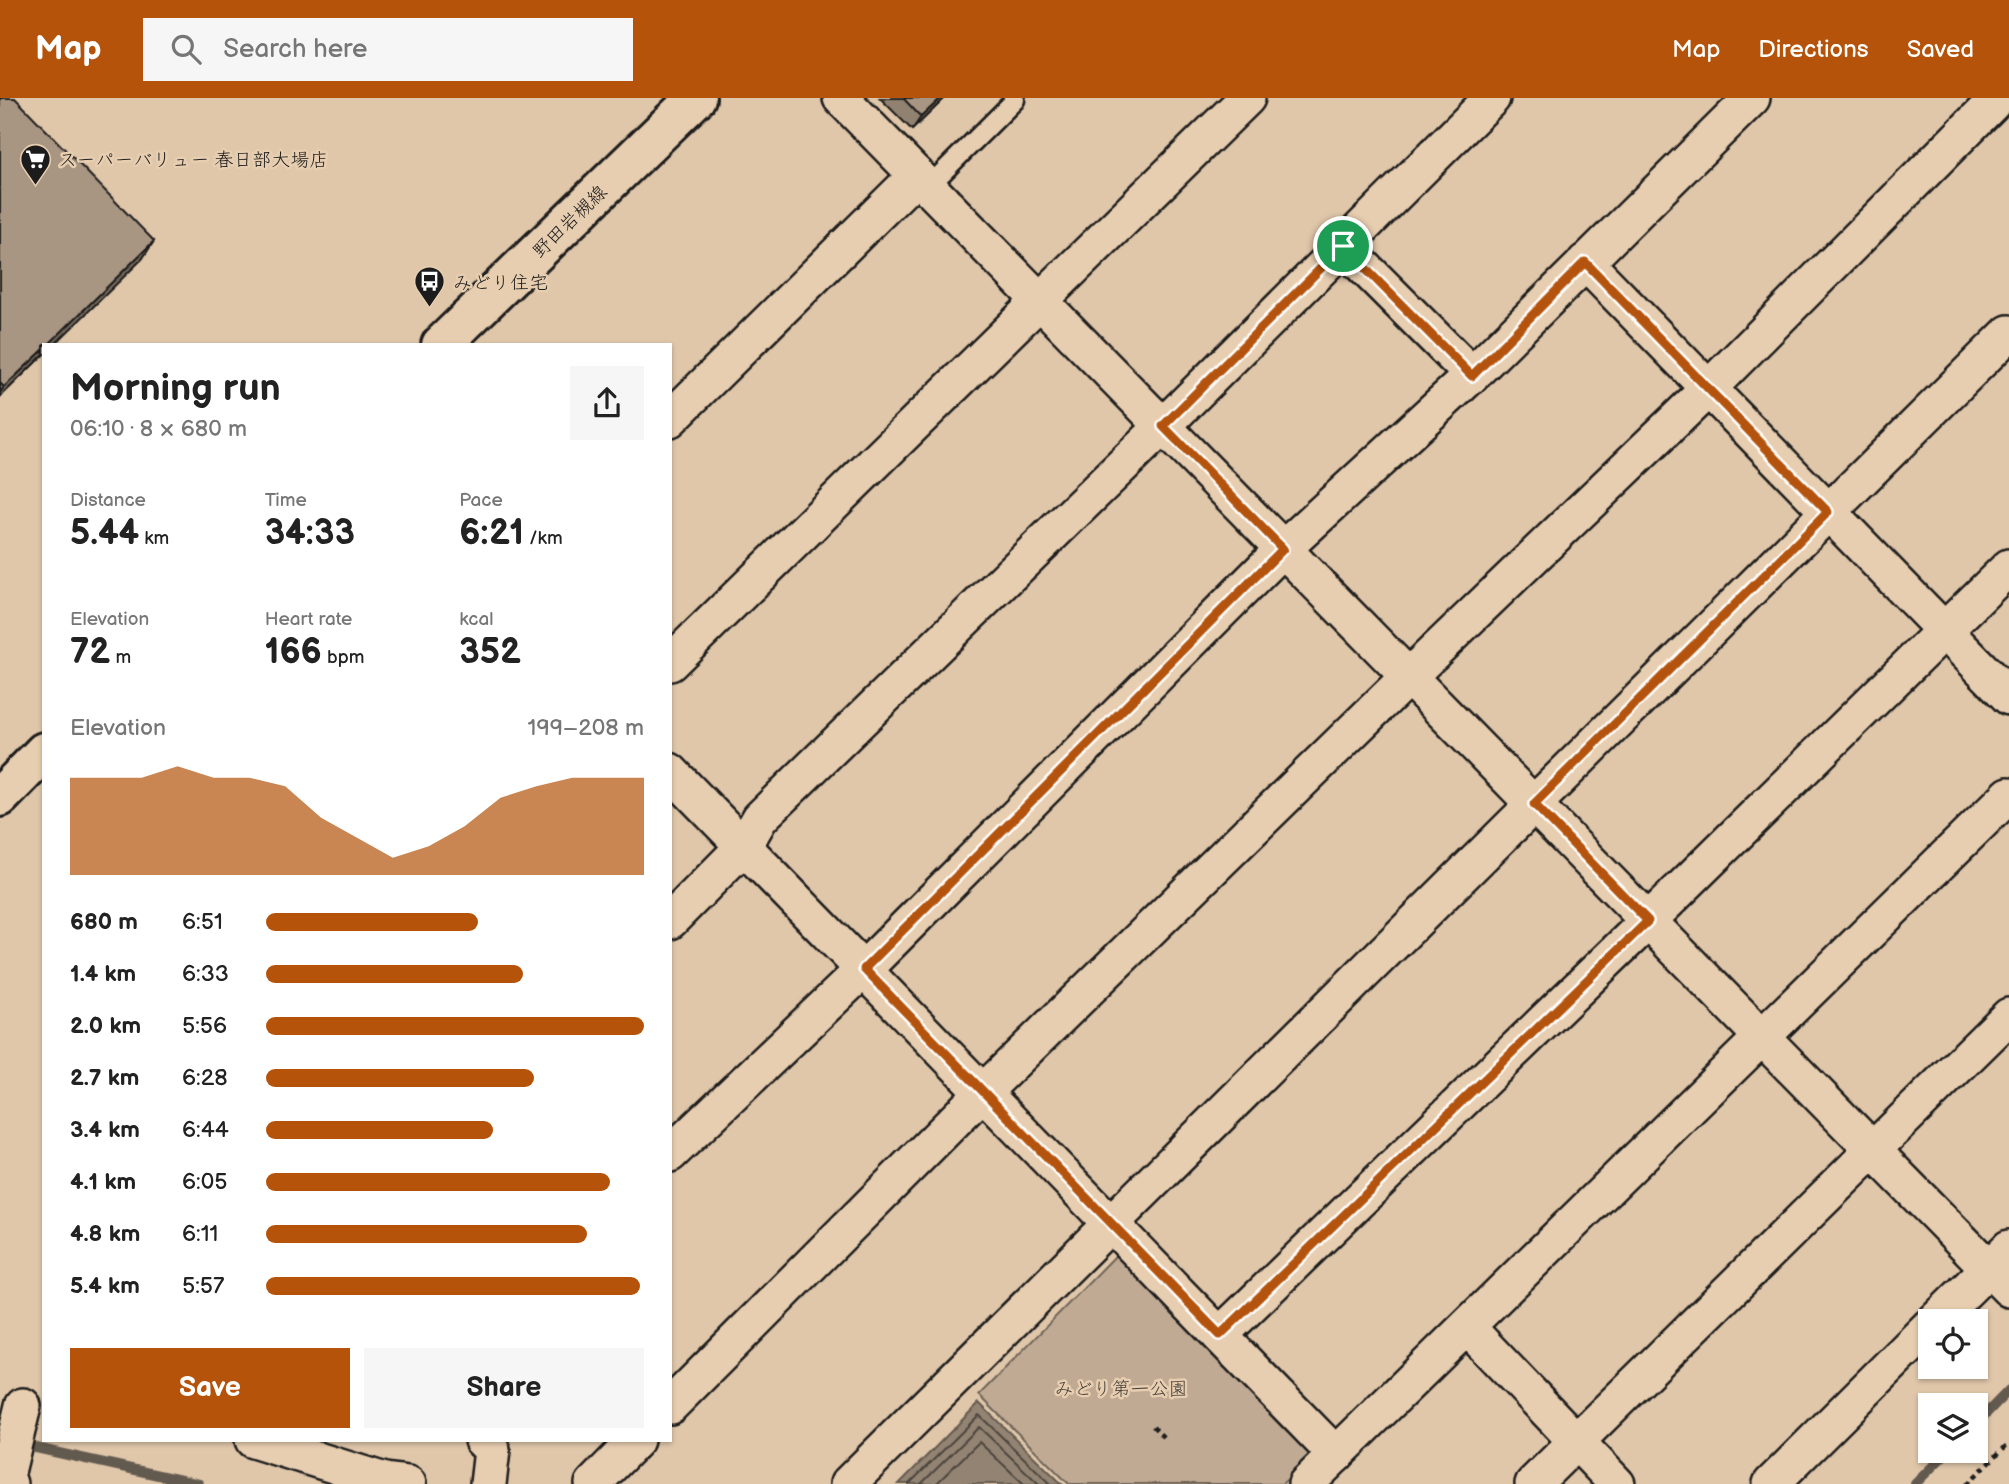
<!DOCTYPE html>
<html lang="en">
<head>
<meta charset="utf-8">
<style>
  body { margin:0; font-family:"Balsamiq Sans","Klee One",sans-serif; background:#f6f6f6; color:#222; height:100vh; display:flex; flex-direction:column; font-size:26px; white-space:nowrap }
  * { box-sizing:border-box; margin:0 }
  p { font-size:23px; color:#767676 }
  .icon { flex:none; width:38px; height:38px; fill:none; stroke:currentColor; stroke-width:2; stroke-linecap:round; stroke-linejoin:round }
  .map { position:relative; flex:1; overflow:hidden }
  .drawer { position:absolute; left:42px; top:245px; width:630px; height:1099px; display:flex; flex-direction:column; background:#fff; border-radius:0px; box-shadow:0 2px 5px #0004 }
  .drawer>* { flex:none }
  .buttons { position:absolute; left:1918px; top:1211px; display:grid; gap:14px }
  .buttons a { display:grid; place-items:center; width:70px; height:70px; border-radius:0px; background:#fff; box-shadow:0 2px 5px #0004; font-size:35px }
  .pin { position:absolute; display:grid; place-items:center; width:60px; height:60px; color:#fff; margin:-30px; border:4px solid #fff; border-radius:50%; box-shadow:0 2px 7px #0007 }
  .round { display:grid; place-items:center; flex:none; width:74px; height:74px; border-radius:0px; background:#f6f6f6 }
  .summary { display:flex; align-items:center; justify-content:space-between; height:119px; padding:0 28px }
  h1 { font-size:38px; font-weight:800; line-height:52px }
  .stats { display:grid; grid-template-columns:repeat(3,1fr); gap:10px; height:119px; padding:7px 28px }
  .stats div { display:grid; align-content:center }
  .stats b { font-size:35px; font-weight:800 }
  .stats small { font-size:19px; font-weight:400 }
  .stats p { font-size:19px }
  .chart { height:196px; padding:14px 28px }
  .chart p { display:flex; justify-content:space-between }
  .chart svg { width:100%; height:126px; margin-top:7px; fill:#b45309; opacity:.7 }
  .button { display:flex; gap:14px; margin-top:auto; padding:14px 28px }
  .button a { flex:1; height:80px; border-radius:0px; background:#b45309; color:#fff; font-size:28px; font-weight:800; line-height:80px; text-align:center }
  .button a+a { background:#f6f6f6; color:#222 }
  ul { padding:0 28px; list-style:none; font-size:23px }
  li { display:grid; grid-template-columns:112px 84px 1fr; align-items:center; height:52px }
  li i { height:18px; border-radius:9px; background:#b45309 }
  header { display:flex; align-items:center; gap:42px; box-sizing:border-box; height:98px; padding:0 35px; background:#b45309; color:#fff }
  header strong { font-size:33px }
  nav { display:flex; gap:38px; margin-inline-start:auto; font-size:24px }
  .search { width:490px; height:63px; background:#f6f6f6; display:flex; align-items:center; gap:18px; box-sizing:border-box; padding:0 24px; border-radius:0px; color:#767676; font-size:26px }
  .map>svg:first-child { display:block }
  .green { fill:#c0aa93; stroke:#6e6358; stroke-width:2 }
  .water { fill:#938372; stroke:#635a50; stroke-width:2 }
  .lines { fill:none; stroke-linecap:round; stroke-linejoin:round }
  .shore { stroke:#4c453e; stroke-width:2 }
  .stream { stroke:#635a50; stroke-width:10 }
  .service-casing { stroke:#1c1c1c; stroke-width:23 }
  .minor-casing { stroke:#1c1c1c; stroke-width:40 }
  .primary-casing { stroke:#1c1c1c; stroke-width:44 }
  .path { stroke:#1c1c1c; stroke-width:4.5; stroke-dasharray:5 5; stroke-linecap:butt }
  .service { stroke:#e8ceb0; stroke-width:18 }
  .minor { stroke:#e8ceb0; stroke-width:35 }
  .primary { stroke:#e8ceb0; stroke-width:38 }
  .wall { fill:#918170; stroke:#1c1c1c; stroke-width:2 }
  .shaded-wall { fill:#76695b; stroke:#1c1c1c; stroke-width:2 }
  .building { fill:#a99682; stroke:#1c1c1c; stroke-width:2 }
  .route-casing { stroke:#fff; stroke-width:14 }
  .route { stroke:#b45309; stroke-width:9 }
  .labels { text-anchor:middle; stroke-width:5; stroke-linejoin:round; paint-order:stroke }
  .poi-label { font-size:19px; fill:#1c1c1c; stroke:#e8ceb0; text-anchor:start }
  .street-label { font-size:19px; fill:#1c1c1c; stroke:#e8ceb0 }
  .park-label { font-size:19px; fill:#45403a; stroke:#e8ceb0 }
</style>
</head>
<body>
<header>
<strong>Map</strong>
<div class="search"><svg class="icon" aria-label="search" viewBox="0 0 24 24"><circle cx="10" cy="10" r="6"/><path d="M15 15l6 6"/></svg>Search here</div>
<nav><a>Map</a><a>Directions</a><a>Saved</a></nav>
</header>
<div class="map">
<svg width="2009" height="1386" viewBox="0 0 2009 1386">
  <rect width="100%" height="100%" fill="#e0c7aa"/>
  <filter id="ink" filterUnits="userSpaceOnUse"><feTurbulence type="fractalNoise" baseFrequency=".0143" numOctaves="2"/><feDisplacementMap in="SourceGraphic" scale="14" xChannelSelector="R" yChannelSelector="G"/><feConvolveMatrix kernelMatrix="1 2 1 2 8 2 1 2 1" color-interpolation-filters="sRGB"/></filter>
  <g filter="url(#ink)">
    <polygon class="green" points="1122,1151 1317,1354 1282,1386 1069,1386 979,1297"/>
    <polygon class="water" points="979,1305 1062,1386 899,1386"/>
    <g class="lines">
      <g class="shore">
        <polyline points="909,1386 979,1317 1051,1386"/>
        <polyline points="921,1386 979,1329 1039,1386"/>
        <polyline points="936,1386 979,1344 1024,1386"/>
      </g>
      <g class="stream">
        <polyline points="1976,1326 2009,1292"/>
        <polyline points="18,1346 199,1386"/>
        <polyline points="1915,1386 1948,1353"/>
      </g>
      <defs>
        <polyline id="service" points="928,89 1015,2 1013,0"/>
        <g id="minor">
          <polyline points="841,0 2009,1191"/>
          <polyline points="1343,148 1472,277"/>
          <polyline points="1585,164 2009,599"/>
          <polyline points="670,321 917,77"/>
          <polyline points="670,565 1247,0"/>
          <polyline points="670,673 1336,1357"/>
          <polyline points="670,823 744,748 760,720 1163,328 1492,0"/>
          <polyline points="670,1056 864,871 1283,451 1472,277 1752,0"/>
          <polyline points="1935,1223 2009,1150"/>
          <polyline points="1467,1229 1617,1386"/>
          <polyline points="1220,1237 1648,823 2009,469"/>
          <polyline points="670,1308 983,994 1408,579 1708,291 1992,6"/>
          <polyline points="253,1342 385,1383 408,1386"/>
          <polyline points="482,1342 492,1352 488,1386"/>
          <polyline points="9,1386 6,1378 23,1308"/>
          <polyline points="593,1386 636,1342"/>
          <polyline points="848,1386 2009,235"/>
          <polyline points="1306,1386 2009,697"/>
          <polyline points="1533,1386 2009,918"/>
          <polyline points="1771,1386 1930,1228"/>
        </g>
        <g id="primary">
          <polyline points="441,247 696,0"/>
          <polyline points="0,699 44,654"/>
        </g>
      </defs>
      <use href="#service" class="service-casing"/>
      <use href="#minor" class="minor-casing"/>
      <use href="#primary" class="primary-casing"/>
      <g class="path">
        <polyline points="1153,1328 1163,1339"/>
        <polyline points="1967,1386 2009,1345"/>
      </g>
      <use href="#service" class="service"/>
      <use href="#minor" class="minor"/>
      <use href="#primary" class="primary"/>
    </g>
    <g class="wall">
      <polygon points="0,0 154,143 142,161 44,247 44,256 0,299"/>
      <polygon points="880,0 945,0 912,32"/>
    </g>
    <g class="shaded-wall">
      <polygon points="941,0 945,0 912,32 921,19"/>
      <polygon points="154,143 142,161 54,247 48,247"/>
      <polygon points="44,251 44,256 0,299 0,295 4,289"/>
    </g>
    <g class="building">
      <polygon points="0,0 15,0 154,143 48,247 44,247 44,251 4,289 0,285"/>
      <polygon points="903,0 941,0 921,19"/>
    </g>
  </g>
  <g class="lines" filter="url(#ink)">
    <defs>
      <polygon id="route" points="1343,148 1472,278 1585,164 1828,414 1534,706 1648,823 1220,1237 864,871 1283,451 1163,328"/>
    </defs>
    <use href="#route" class="route-casing"/>
    <use href="#route" class="route"/>
  </g>
  <defs>
    <symbol id="supermarket-pin" viewBox="-11 -11 22 30"><path d="M0 17L-7.5 6A9.5 9.5 0 1 1 7.5 6Z" fill="#1c1c1c" stroke="#e8ceb0"/><path d="M-6-5.5h2.5l.6 2H6L4.5 2H-2.5L-4.4-4H-6ZM-1.5 3.2a1.3 1.3 0 1 0 .1 0ZM3 3.2a1.3 1.3 0 1 0 .1 0Z" fill="#fff"/></symbol>
    <symbol id="bus-pin" viewBox="-11 -11 22 30"><path d="M0 17L-7.5 6A9.5 9.5 0 1 1 7.5 6Z" fill="#1c1c1c" stroke="#e8ceb0"/><path d="M-5-6H5V4H4V6H2V4H-2V6H-4V4H-5ZM-3.5-4V0h7V-4ZM-3.5 1.2v1.5H-2V1.2ZM2 1.2v1.5H3.5V1.2Z" fill="#fff"/></symbol>
  </defs>
  <g fill-rule="evenodd">
    <use href="#supermarket-pin" x="18" y="44" width="35" height="47"/>
    <use href="#bus-pin" x="412" y="166" width="35" height="47"/>
  </g>
  <g class="labels">
    <g class="poi-label">
      <text x="58" y="68">スーパーバリュー 春日部大場店</text>
      <text x="453" y="191">みどり住宅</text>
    </g>
    <g class="street-label">
      <text transform="translate(569 123) rotate(-44)" y="7">野田岩槻線</text>
    </g>
    <g class="park-label">
      <text x="1121" y="1297">みどり第一公園</text>
    </g>
  </g>
</svg>
<div class="buttons">
<a><svg class="icon" aria-label="locate" viewBox="0 0 24 24"><circle cx="12" cy="12" r="6"/><path d="M12 2v4M12 18v4M2 12h4M18 12h4"/></svg></a>
<a><svg class="icon" aria-label="layers" viewBox="0 0 24 24"><path d="M12 4l9 5-9 5-9-5zM3 14l9 5 9-5"/></svg></a>
</div>
<div class="pin" style="left:1343px;top:148px;background:#1e9e55"><svg class="icon" aria-label="arrive" viewBox="0 0 24 24"><path d="M6 21V4h12l-3 4 3 4H6"/></svg></div>
<section class="drawer">
<div class="summary"><div><h1>Morning run</h1><p>06:10 · 8 × 680 m</p></div><a class="round"><svg class="icon" aria-label="share" viewBox="0 0 24 24"><path d="M12 15V3M7 8l5-5 5 5M5 13v7h14v-7"/></svg></a></div>
<div class="stats">
<div><p>Distance</p><b>5.44<small> km</small></b></div>
<div><p>Time</p><b>34:33</b></div>
<div><p>Pace</p><b>6:21<small> /km</small></b></div>
</div>
<div class="stats">
<div><p>Elevation</p><b>72<small> m</small></b></div>
<div><p>Heart rate</p><b>166<small> bpm</small></b></div>
<div><p>kcal</p><b>352</b></div>
</div>
<div class="chart"><p><span>Elevation</span>199–208 m</p>
<svg viewBox="0 0 160 44" preserveAspectRatio="none"><path d="M0 44V10L10 10L20 10L30 6L40 10L50 10L60 13L70 24L80 31L90 38L100 34L110 27L120 17L130 13L140 10L150 10L160 10V44z"/></svg>
</div>
<ul>
<li><b>680 m</b>6:51<i style="width:56%"></i></li>
<li><b>1.4 km</b>6:33<i style="width:68%"></i></li>
<li><b>2.0 km</b>5:56<i style="width:100%"></i></li>
<li><b>2.7 km</b>6:28<i style="width:71%"></i></li>
<li><b>3.4 km</b>6:44<i style="width:60%"></i></li>
<li><b>4.1 km</b>6:05<i style="width:91%"></i></li>
<li><b>4.8 km</b>6:11<i style="width:85%"></i></li>
<li><b>5.4 km</b>5:57<i style="width:99%"></i></li>
</ul>
<div class="button"><a>Save</a><a>Share</a></div>
</section>
</div>
</body>
</html>
